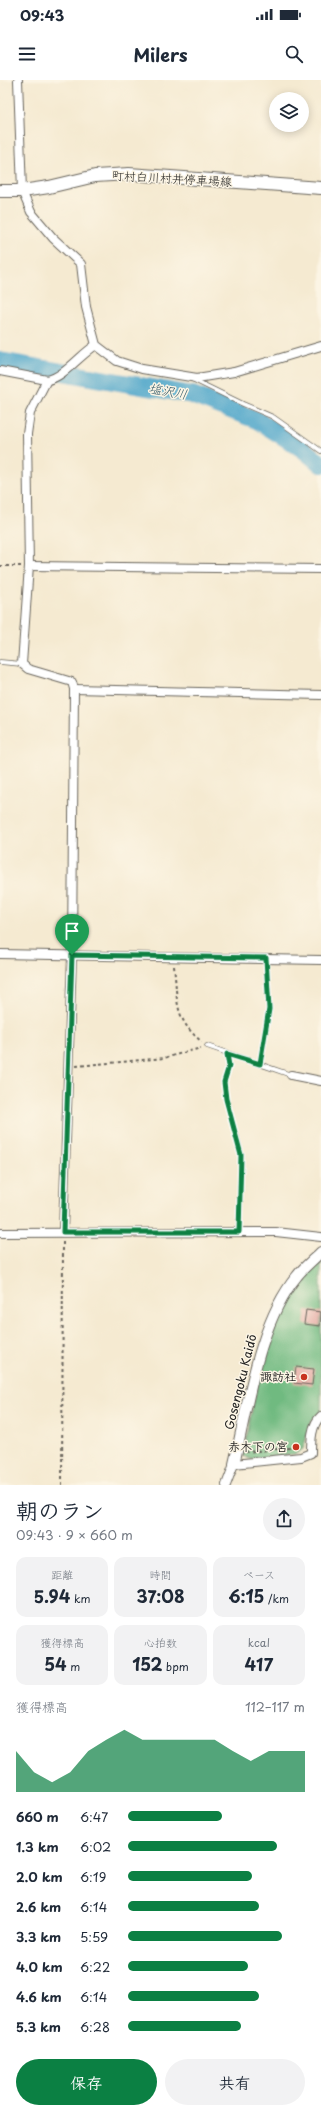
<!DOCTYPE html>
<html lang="ja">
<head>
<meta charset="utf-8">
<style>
  body { margin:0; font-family:"Playpen Sans","Klee One",sans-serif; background:#f2f2f3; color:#1f2937; height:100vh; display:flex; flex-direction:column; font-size:15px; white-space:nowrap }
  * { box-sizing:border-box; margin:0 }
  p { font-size:13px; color:#747a83 }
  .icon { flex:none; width:22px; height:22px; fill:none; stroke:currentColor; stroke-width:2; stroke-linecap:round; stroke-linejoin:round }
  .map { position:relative; height:1405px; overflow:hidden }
  .side { display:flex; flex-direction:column; background:#fff; flex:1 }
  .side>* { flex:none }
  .tools { position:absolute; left:269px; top:12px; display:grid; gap:8px }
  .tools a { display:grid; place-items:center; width:40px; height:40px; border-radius:50%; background:#fff; box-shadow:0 2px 10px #0003; font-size:20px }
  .pin { position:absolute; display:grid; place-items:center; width:34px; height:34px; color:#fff; margin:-41px -17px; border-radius:50% 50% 50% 0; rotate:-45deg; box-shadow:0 0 4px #0007 }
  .pin .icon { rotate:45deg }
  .round { display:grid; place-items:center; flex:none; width:42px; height:42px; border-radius:21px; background:#f2f2f3 }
  .headline { display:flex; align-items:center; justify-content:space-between; height:68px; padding:0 16px }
  h1 { font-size:22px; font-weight:700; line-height:30px }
  .figures { display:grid; grid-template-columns:repeat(3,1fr); gap:6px; height:68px; padding:4px 16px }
  .figures div { display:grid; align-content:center; border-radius:10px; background:#f2f2f3; text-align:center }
  .figures b { font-size:17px; font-weight:700 }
  .figures small { font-size:11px; font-weight:400 }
  .figures p { font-size:11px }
  .chart { height:112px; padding:8px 16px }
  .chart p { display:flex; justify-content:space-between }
  .chart svg { width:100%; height:72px; margin-top:4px; fill:#0b8043; opacity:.7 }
  .primary-button { display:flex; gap:8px; margin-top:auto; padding:8px 16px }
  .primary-button a { flex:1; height:46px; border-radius:24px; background:#0b8043; color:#fff; font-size:16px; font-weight:700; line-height:46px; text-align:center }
  .primary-button a+a { background:#f2f2f3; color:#1f2937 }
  ul { padding:0 16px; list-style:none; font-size:13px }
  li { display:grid; grid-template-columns:64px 48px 1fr; align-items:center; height:30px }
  li i { height:10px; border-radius:5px; background:#0b8043 }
  .status { display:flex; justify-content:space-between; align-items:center; height:28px; padding:0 20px; background:#fff; direction:ltr }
  .status svg { height:11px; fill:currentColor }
  header { display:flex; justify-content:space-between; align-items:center; height:52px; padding:0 16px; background:#fff; font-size:18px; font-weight:700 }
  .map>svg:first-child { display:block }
  .forest { fill:#70ba80; stroke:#466b4e }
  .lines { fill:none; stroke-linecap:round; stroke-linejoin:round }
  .river { stroke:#4da6ca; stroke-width:18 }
  .building { fill:#e4a6a0 }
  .service-casing { stroke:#68645b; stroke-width:5.5 }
  .minor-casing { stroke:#68645b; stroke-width:10 }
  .tertiary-casing { stroke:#68645b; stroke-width:12 }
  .secondary-casing { stroke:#68645b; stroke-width:14 }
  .path { stroke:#68645b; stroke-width:2; stroke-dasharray:3 3; stroke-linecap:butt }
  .service { stroke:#fff; stroke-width:4 }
  .minor { stroke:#fff; stroke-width:8 }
  .tertiary { stroke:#fff; stroke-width:10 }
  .secondary { stroke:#fff; stroke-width:12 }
  .route-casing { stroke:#fff; stroke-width:8 }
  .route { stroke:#0b8043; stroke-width:5 }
  .poi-dot { fill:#c8321e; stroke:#fcf5e5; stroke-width:1.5 }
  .labels { text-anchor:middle; stroke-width:3; stroke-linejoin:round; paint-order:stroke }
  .street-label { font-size:12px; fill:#1c1c1c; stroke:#fcf5e5 }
  .poi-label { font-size:12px; font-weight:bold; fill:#1c1c1c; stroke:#fcf5e5; text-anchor:end }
  .water-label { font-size:13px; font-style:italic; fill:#325a6a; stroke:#fcf5e5 }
</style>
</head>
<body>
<div class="status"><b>09:43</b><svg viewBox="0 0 49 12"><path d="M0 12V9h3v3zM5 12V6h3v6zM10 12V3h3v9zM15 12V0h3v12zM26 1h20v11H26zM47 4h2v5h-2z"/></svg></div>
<header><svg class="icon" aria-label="menu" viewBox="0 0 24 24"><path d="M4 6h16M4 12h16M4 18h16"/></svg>Milers<svg class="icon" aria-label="search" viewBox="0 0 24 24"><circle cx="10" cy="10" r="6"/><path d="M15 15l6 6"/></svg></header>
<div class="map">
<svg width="321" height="1405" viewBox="0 0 321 1405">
  <rect width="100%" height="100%" fill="#fcf5e5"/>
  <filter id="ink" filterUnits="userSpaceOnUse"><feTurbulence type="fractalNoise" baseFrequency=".025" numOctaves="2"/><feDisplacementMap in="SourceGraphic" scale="8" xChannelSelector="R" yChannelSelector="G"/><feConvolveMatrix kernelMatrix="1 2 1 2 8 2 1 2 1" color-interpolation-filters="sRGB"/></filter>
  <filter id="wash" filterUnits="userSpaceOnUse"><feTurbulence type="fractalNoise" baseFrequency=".012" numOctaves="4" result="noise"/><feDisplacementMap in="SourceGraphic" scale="16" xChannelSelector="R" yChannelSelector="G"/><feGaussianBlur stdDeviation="0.9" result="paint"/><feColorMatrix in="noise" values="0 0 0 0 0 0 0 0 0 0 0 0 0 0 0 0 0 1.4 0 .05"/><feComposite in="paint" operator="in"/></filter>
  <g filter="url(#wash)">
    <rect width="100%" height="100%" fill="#f5ead1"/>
    <path class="forest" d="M321 1182V1332L312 1340 303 1369 296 1374 250 1379 243 1376C255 1318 263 1249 302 1201 307 1194 315 1188 321 1182Z"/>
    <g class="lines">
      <polyline class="river" points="0,281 192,315 257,340 304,370 321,384"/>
    </g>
    <g id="blocks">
      <g class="building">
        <polygon points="306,1230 321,1232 320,1246 304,1244"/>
        <polygon points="296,1287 314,1289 312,1305 294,1303"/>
      </g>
    </g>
  </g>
  <g filter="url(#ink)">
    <use href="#blocks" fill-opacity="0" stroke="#68645b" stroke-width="1"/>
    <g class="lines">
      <defs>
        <g id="service">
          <polyline points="190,298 243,324 273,337 321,371"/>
          <polyline points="0,582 22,584"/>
          <polyline points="207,966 291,995"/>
          <polyline points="260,984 269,929 266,878"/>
          <polyline points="236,1054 241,1075 239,1152"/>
        </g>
        <g id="minor">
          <polyline points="18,0 22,111 31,132 53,158 81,184 86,227 96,265 117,281 142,289 197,298 234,292 321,266"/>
          <path d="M0 291 47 300C63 298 81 274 96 265"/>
          <polyline points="47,300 30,333 27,354 29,486 22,584 28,589 72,602 74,609 72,875 63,1152"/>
          <polyline points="29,486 321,489"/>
          <polyline points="74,609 321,615"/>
          <polyline points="0,874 321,880"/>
          <polyline points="291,995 321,1001"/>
          <polyline points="0,1153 276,1152 321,1157"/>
          <path d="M226 1405 234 1384 301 1377 311 1373C311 1361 311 1345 321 1336"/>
        </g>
        <path id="tertiary" d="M234 1384C248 1325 258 1243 297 1196 304 1187 313 1180 321 1172"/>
        <polyline id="secondary" points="0,111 22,111 49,107 95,96 129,94 321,108"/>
      </defs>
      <use href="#service" class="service-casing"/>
      <use href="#minor" class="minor-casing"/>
      <use href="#tertiary" class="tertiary-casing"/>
      <use href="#secondary" class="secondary-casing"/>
      <g class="path">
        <polyline points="0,486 21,486"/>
        <path d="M174 886C178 921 173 938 202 962"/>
        <path d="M228 979C229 988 224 996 225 1005 226 1020 232 1034 235 1049"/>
        <polyline points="76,986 164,978 201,968"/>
        <polyline points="245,1372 290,1368"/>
        <polyline points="62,1405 63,1162"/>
      </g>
      <use href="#service" class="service"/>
      <use href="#minor" class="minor"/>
      <use href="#tertiary" class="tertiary"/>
      <use href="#secondary" class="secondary"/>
    </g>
  </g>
  <g class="lines" filter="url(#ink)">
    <defs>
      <polygon id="route" points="72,875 266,878 269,929 260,984 227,974 229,986 224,1002 226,1019 241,1075 239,1152 63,1152"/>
    </defs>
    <use href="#route" class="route-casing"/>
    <use href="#route" class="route"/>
  </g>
  <g class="poi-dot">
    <circle cx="304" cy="1297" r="4"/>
    <circle cx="296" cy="1367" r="4"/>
  </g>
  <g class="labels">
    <g class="street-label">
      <text transform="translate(172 99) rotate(3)" y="4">町村白川村井停車場線</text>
      <text transform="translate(241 1302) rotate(-76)" y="4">Gosengoku Kaidō</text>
    </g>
    <g class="poi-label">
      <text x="296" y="1301">諏訪社</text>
      <text x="288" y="1371">赤木下の宮</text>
    </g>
    <g class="water-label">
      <text transform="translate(168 311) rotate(10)" y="5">塩沢川</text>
    </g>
  </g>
</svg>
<div class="tools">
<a><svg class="icon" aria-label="layers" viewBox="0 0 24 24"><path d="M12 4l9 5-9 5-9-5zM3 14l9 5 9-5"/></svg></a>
</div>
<div class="pin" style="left:72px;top:875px;background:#1e9e55"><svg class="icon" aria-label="arrive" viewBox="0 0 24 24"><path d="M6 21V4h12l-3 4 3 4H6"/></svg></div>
</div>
<section class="side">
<div class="headline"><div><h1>朝のラン</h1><p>09:43 · 9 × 660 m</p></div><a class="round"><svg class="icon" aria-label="share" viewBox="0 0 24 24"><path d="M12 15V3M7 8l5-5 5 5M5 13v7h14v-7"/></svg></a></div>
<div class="figures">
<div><p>距離</p><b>5.94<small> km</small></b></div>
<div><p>時間</p><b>37:08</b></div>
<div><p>ペース</p><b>6:15<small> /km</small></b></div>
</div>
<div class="figures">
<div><p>獲得標高</p><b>54<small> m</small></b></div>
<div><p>心拍数</p><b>152<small> bpm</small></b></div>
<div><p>kcal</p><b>417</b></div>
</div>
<div class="chart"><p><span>獲得標高</span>112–117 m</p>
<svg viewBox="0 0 160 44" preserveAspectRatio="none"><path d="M0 44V19L10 32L20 38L30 32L40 19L50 12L60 6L70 12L80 12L90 12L100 12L110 12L120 19L130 25L140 19L150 19L160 19V44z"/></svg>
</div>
<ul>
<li><b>660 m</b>6:47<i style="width:53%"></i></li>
<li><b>1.3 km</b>6:02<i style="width:84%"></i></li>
<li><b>2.0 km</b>6:19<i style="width:70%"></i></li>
<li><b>2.6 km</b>6:14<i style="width:74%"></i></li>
<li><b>3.3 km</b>5:59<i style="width:87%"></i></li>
<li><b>4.0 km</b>6:22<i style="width:68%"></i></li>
<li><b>4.6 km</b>6:14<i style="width:74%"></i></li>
<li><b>5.3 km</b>6:28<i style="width:64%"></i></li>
</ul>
<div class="primary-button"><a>保存</a><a>共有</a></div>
</section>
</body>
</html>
